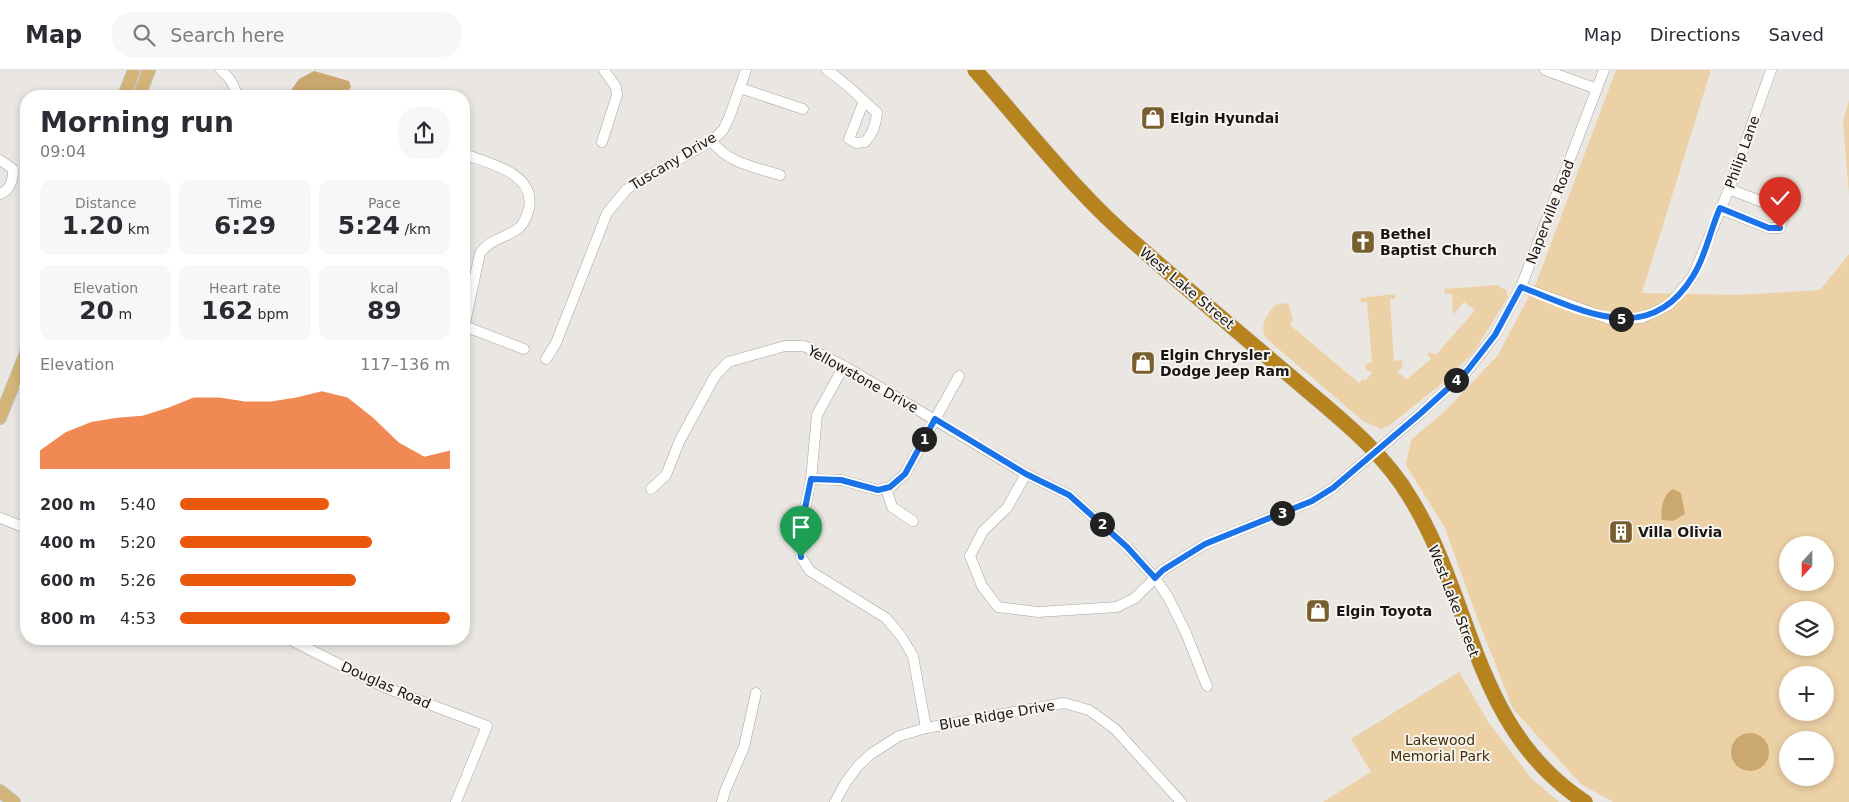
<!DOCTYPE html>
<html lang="en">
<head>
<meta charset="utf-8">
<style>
  body { margin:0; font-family:"DejaVu Sans",sans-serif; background:#f7f7f7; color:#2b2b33; height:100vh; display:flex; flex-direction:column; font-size:19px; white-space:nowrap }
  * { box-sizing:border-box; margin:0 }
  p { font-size:16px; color:#7c7c81 }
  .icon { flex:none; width:28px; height:28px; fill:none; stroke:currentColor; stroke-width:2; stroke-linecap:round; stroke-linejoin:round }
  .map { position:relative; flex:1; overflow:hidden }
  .sheet { position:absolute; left:20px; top:20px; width:450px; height:555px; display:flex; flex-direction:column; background:#fff; border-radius:20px; box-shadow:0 2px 8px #0003 }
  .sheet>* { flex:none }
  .needle { width:32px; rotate:201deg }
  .buttons { position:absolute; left:1779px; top:466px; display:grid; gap:10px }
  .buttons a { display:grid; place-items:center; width:55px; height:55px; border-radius:50%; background:#fff; box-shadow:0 2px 8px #0003; font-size:25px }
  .pin { position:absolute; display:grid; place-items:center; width:42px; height:42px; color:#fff; margin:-51px -21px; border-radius:50% 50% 50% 0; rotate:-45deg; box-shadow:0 0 5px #0007 }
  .pin .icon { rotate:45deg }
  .km { position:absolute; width:25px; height:25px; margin:-12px; border-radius:50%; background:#222; color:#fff; font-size:14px; line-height:25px; text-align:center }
  .round { display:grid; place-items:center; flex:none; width:52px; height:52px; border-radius:20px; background:#f7f7f7 }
  .overview { display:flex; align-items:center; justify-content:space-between; height:85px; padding:0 20px }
  h1 { font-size:28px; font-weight:700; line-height:38px }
  .figures { display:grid; grid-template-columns:repeat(3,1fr); gap:8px; height:85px; padding:5px 20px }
  .figures div { display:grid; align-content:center; border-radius:12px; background:#f7f7f7; text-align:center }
  .figures b { font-size:25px; font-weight:700 }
  .figures small { font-size:14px; font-weight:400 }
  .figures p { font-size:14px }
  .chart { height:140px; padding:10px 20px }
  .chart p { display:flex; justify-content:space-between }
  .chart svg { width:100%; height:90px; margin-top:5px; fill:#ea580c; opacity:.7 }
  ul { padding:0 20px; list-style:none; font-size:16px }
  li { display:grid; grid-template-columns:80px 60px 1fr; align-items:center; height:38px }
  li i { height:12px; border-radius:6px; background:#ea580c }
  header { display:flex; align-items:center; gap:30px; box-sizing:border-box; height:70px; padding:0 25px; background:#fff; border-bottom:1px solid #e1e1e2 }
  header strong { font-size:24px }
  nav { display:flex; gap:28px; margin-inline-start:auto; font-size:18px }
  .search { width:350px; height:45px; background:#f7f7f7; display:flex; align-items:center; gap:12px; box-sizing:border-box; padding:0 18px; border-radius:20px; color:#7c7c81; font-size:19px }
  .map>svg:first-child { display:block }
  .green { fill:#edd1a6; fill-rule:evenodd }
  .water { fill:#cba86f }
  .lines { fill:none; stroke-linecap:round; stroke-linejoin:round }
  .minor-casing { stroke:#a6a39e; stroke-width:11 }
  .major-casing { stroke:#c3c2c2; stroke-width:14 }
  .highway-casing { stroke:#c3c2c2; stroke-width:16 }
  .minor { stroke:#fff; stroke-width:10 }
  .major { stroke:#d3b579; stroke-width:12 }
  .highway { stroke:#b6831f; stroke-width:15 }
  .route-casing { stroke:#fff; stroke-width:10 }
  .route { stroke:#1a73e8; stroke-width:6 }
  .labels { text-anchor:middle; stroke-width:4; stroke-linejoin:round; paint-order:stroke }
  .poi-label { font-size:14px; font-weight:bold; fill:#181615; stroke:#f8f4ef; text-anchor:start }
  .street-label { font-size:14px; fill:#181615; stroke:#f8f4ef }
  .park-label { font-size:14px; fill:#452e00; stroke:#f8f4ef }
</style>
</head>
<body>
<header>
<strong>Map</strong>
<div class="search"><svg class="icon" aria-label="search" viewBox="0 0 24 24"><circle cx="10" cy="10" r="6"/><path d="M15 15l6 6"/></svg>Search here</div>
<nav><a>Map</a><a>Directions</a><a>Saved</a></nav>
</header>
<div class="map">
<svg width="1849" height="732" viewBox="0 0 1849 732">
  <rect width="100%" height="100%" fill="#eae7e2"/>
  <g class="green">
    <path d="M1616 0H1711L1642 223 1737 225 1820 220 1849 184V732H1613L1581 714 1513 639 1475 542 1445 458 1406 395 1411 370 1447 339 1498 285 1537 211ZM1788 475H1825V512H1788ZM1788 540H1825V578H1788ZM1788 605H1825V642H1788ZM1788 670H1825V708H1788Z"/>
    <polygon points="1849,30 1849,125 1843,52"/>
    <path d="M1497 215 1506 220 1508 227 1473 283 1440 315 1390 355 1381 359 1363 351 1269 271C1257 259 1266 246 1275 235L1286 233 1289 235 1293 250 1290 255 1359 313 1363 309 1366 310 1372 303 1365 298 1366 294 1372 292 1367 232H1361L1360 228 1395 224V229H1390L1394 291 1401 290 1403 296 1397 302 1407 309 1431 289 1427 285 1430 282 1436 285 1475 240 1464 232 1453 245 1452 224H1445L1444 219Z"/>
    <polygon points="1459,602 1489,653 1531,708 1559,732 1323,732 1371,702 1351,669"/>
  </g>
  <g class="water">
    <polygon points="314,1 349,11 351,18 341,26 287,26 299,9"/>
    <path d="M1673 419 1681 423 1685 444 1673 451 1662 450C1660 440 1663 424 1673 419Z"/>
    <circle cx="1750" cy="682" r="19"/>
  </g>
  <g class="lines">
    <defs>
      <g id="minor">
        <path d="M221 0C229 7 236 15 236 26"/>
        <path d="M827 0C845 12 861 28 877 43 876 54 873 64 865 72L856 73 849 69 864 31"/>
        <polyline points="1545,0 1597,19"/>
        <polyline points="740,18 803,39"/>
        <path d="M712 71C727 93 755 97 780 105"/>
        <polyline points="602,72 617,25 616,17 604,0"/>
        <path d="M464 84C488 93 536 103 529 138 527 145 525 153 519 158 506 168 490 169 480 183L464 258"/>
        <path d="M0 90 13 99C13 110 11 120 0 124"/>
        <polyline points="1720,139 1769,158 1780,158 1784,145 1778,138 1729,119"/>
        <polyline points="1521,217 1612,250 1642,248 1669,235 1693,206 1729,119 1771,0"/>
        <polyline points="464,256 524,279"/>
        <polyline points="546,289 556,273 607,143 626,120 635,113 712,71 723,60 729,48 746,0"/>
        <polyline points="844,296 817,345 811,409 799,468 801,487 810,501 886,548 901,566 913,586 926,658"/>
        <polyline points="15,311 26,315"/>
        <polyline points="1026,404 1007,438 983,461 970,486 982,516 998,537 1038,542 1117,537 1135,528 1163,500 1205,474 1312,431 1333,418 1421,343 1467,301 1495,265 1521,217 1604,0"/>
        <polyline points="811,409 841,410 878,420 890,417 905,404 959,306"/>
        <polyline points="886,418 892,437 913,451"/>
        <polyline points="651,419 666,405 680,370 715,306 728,292 785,276 804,276 844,296 1026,404 1069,425 1127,477 1155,508 1168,527 1186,563 1207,616"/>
        <polyline points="0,448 26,458"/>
        <polyline points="289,569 386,618 487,656 456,732"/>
        <polyline points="722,732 725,721 744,677 756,623"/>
        <polyline points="835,732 846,712 858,696 871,684 899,666 926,658 1064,633 1089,640 1115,659 1181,732"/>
      </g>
      <g id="major">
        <polyline points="124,26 134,0"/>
        <polyline points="139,26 149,0"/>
        <polyline points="0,348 26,283"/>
        <polyline points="0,721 14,732"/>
      </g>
      <path id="highway" d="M975 0C1028 60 1076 123 1137 175 1189 221 1243 266 1296 311 1338 347 1383 381 1411 429 1474 532 1473 659 1585 732"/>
    </defs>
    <use href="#minor" class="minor-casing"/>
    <use href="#major" class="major-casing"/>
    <use href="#highway" class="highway-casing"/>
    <use href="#minor" class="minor"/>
    <use href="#major" class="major"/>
    <use href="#highway" class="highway"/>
  </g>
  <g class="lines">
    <defs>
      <path id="route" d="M801 487 799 468 811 409 841 410 878 420 890 417 905 404 935 349 1026 404 1069 425 1127 477 1155 508 1163 500 1205 474 1312 431 1333 418 1421 343 1467 301 1495 265 1521 217C1582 240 1649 279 1693 206 1706 186 1710 160 1720 138L1769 158H1780"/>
    </defs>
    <use href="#route" class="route-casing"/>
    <use href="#route" class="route"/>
  </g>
  <defs>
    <symbol id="shop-square" viewBox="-11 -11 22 22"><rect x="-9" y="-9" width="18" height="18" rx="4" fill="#795e30" stroke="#f8f4ef"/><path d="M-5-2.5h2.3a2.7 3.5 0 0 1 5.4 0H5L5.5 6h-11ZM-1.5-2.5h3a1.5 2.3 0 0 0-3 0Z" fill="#fff"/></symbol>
    <symbol id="church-square" viewBox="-11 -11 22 22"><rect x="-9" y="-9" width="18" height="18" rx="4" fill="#795e30" stroke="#f8f4ef"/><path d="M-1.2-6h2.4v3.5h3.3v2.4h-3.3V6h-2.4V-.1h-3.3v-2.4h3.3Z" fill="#fff"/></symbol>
    <symbol id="building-square" viewBox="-11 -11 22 22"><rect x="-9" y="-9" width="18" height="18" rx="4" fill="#795e30" stroke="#f8f4ef"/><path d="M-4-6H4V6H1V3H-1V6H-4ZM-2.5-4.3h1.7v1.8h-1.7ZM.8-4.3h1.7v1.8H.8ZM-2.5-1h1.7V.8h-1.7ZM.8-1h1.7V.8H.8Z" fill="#fff"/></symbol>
  </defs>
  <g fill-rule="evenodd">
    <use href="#shop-square" x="1139" y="34" width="28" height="28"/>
    <use href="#church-square" x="1349" y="158" width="28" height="28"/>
    <use href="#shop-square" x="1129" y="279" width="28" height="28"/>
    <use href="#building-square" x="1607" y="448" width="28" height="28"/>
    <use href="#shop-square" x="1304" y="527" width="28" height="28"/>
  </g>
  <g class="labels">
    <g class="poi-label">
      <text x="1170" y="53">Elgin Hyundai</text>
      <text x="1380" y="169">Bethel<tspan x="1380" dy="16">Baptist Church</tspan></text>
      <text x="1160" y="290">Elgin Chrysler<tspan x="1160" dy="16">Dodge Jeep Ram</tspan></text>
      <text x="1638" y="467">Villa Olivia</text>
      <text x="1336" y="546">Elgin Toyota</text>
    </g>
    <g class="street-label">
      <text transform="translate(1742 82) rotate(-70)" y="5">Philip Lane</text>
      <text transform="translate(673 91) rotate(-31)" y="5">Tuscany Drive</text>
      <text transform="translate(1550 142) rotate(-69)" y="5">Naperville Road</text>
      <text transform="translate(1187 218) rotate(40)" y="5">West Lake Street</text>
      <text transform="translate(863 309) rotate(29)" y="5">Yellowstone Drive</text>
      <text transform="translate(1454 531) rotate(69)" y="5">West Lake Street</text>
      <text transform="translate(386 615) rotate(24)" y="5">Douglas Road</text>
      <text transform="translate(997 645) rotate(-10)" y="5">Blue Ridge Drive</text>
    </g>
    <g class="park-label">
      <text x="1440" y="675">Lakewood<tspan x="1440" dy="16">Memorial Park</tspan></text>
    </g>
  </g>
</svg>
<div class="buttons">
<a><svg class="needle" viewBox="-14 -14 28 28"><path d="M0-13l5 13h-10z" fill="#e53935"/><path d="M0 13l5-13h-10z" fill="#7c7c81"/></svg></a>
<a><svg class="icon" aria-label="layers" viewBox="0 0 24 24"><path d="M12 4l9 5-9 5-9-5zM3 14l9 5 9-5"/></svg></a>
<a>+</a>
<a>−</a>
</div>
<div class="pin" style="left:801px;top:487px;background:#1e9e55"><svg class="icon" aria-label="arrive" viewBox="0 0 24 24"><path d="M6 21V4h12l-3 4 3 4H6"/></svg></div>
<div class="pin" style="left:1780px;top:158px;background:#d93025"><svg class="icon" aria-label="check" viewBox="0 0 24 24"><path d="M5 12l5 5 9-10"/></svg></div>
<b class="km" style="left:924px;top:369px">1</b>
<b class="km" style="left:1102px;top:454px">2</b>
<b class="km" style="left:1282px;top:443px">3</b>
<b class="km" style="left:1456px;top:310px">4</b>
<b class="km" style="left:1621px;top:249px">5</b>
<section class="sheet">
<div class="overview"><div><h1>Morning run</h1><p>09:04</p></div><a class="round"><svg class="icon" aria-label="share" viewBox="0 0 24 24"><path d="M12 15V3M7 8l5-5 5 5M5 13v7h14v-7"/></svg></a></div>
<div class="figures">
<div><p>Distance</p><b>1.20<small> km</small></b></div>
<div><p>Time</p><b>6:29</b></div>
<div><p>Pace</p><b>5:24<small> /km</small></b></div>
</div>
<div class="figures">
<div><p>Elevation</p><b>20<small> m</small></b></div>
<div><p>Heart rate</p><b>162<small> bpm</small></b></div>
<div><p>kcal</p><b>89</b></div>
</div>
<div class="chart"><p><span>Elevation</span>117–136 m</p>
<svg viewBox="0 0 160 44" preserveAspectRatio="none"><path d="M0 44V35L10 26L20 21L30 19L40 18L50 14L60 9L70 9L80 11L90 11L100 9L110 6L120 9L130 19L140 31L150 38L160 35V44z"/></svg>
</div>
<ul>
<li><b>200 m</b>5:40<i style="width:55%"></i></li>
<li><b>400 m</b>5:20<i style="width:71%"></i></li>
<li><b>600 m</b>5:26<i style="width:65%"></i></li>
<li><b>800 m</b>4:53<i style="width:100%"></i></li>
</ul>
</section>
</div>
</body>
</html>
